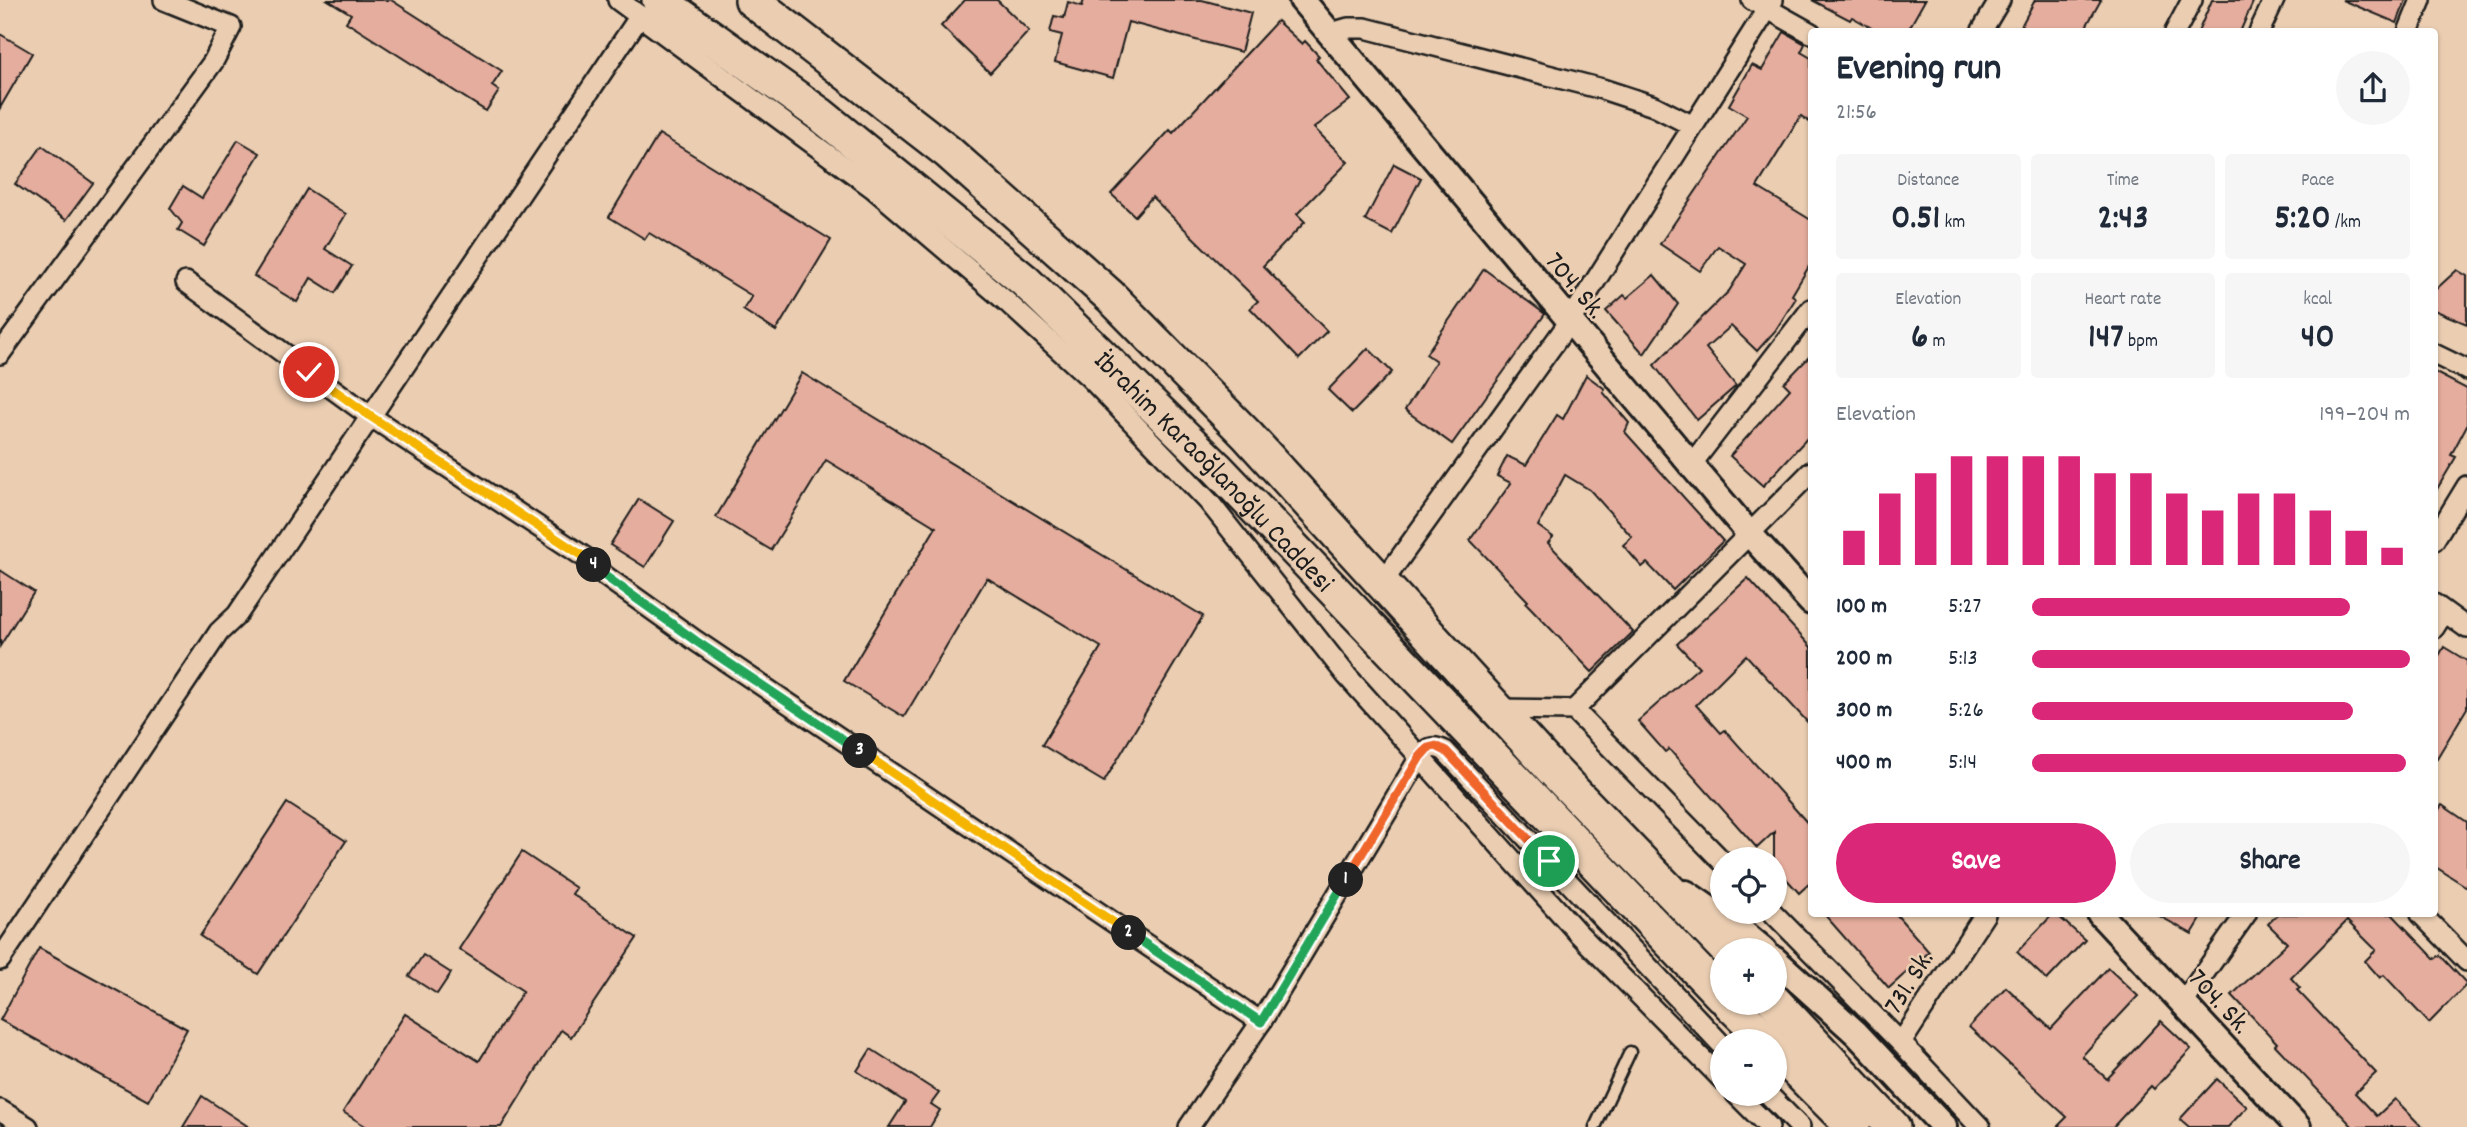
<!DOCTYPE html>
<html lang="en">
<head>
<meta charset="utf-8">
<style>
  body { margin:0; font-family:Dekko,sans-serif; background:#f6f6f7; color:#1f2937; height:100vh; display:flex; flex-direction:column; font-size:26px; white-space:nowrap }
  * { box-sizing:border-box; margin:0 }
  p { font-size:23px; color:#747a83 }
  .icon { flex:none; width:38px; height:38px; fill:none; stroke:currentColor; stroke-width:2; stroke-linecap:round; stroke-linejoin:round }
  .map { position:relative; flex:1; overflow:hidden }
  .details { position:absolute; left:1808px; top:28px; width:630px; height:889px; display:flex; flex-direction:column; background:#fff; border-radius:7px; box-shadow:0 2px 5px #0004 }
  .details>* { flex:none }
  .controls { position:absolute; left:1710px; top:847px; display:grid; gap:14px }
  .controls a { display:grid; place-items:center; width:77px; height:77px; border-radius:50%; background:#fff; box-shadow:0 2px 5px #0004; font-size:35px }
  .pin { position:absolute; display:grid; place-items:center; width:60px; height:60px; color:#fff; margin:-30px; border:4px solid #fff; border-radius:50%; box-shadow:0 2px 7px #0007 }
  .km { position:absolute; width:35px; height:35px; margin:-18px; border-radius:50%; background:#222; color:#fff; font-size:19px; line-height:35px; text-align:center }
  .round { display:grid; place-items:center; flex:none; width:74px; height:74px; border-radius:37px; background:#f6f6f7 }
  .summary { display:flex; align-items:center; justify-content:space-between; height:119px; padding:0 28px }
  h1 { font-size:38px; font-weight:700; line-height:52px }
  .metrics { display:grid; grid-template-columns:repeat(3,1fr); gap:10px; height:119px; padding:7px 28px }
  .metrics div { display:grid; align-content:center; border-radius:7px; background:#f6f6f7; text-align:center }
  .metrics b { font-size:35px; font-weight:700 }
  .metrics small { font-size:19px; font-weight:400 }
  .metrics p { font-size:19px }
  .chart { height:196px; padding:14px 28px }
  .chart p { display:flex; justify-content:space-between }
  .chart svg { width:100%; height:126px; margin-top:7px; stroke:#db2777; stroke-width:6 }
  .button { display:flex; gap:14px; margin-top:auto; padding:14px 28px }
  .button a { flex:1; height:80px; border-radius:42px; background:#db2777; color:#fff; font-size:28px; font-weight:700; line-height:80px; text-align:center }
  .button a+a { background:#f6f6f7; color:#1f2937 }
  ul { padding:0 28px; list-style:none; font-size:23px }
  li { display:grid; grid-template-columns:112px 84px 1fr; align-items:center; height:52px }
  li i { height:18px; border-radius:9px; background:#db2777 }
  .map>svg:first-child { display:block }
  .building { fill:#e5ad9d; stroke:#1c1c1c; stroke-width:2 }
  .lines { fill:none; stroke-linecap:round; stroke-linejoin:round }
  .service-casing { stroke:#1c1c1c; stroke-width:15 }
  .minor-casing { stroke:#1c1c1c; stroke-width:24 }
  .tertiary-casing { stroke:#1c1c1c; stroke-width:30 }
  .trunk-casing { stroke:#1c1c1c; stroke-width:38 }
  .service { stroke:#ebceb2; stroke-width:10 }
  .minor { stroke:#ebceb2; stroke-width:19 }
  .tertiary { stroke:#ebceb2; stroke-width:24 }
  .trunk { stroke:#ebceb2; stroke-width:33 }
  .split-1-casing { stroke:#fff; stroke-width:14 }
  .split-2-casing { stroke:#fff; stroke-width:14 }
  .split-3-casing { stroke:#fff; stroke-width:14 }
  .split-4-casing { stroke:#fff; stroke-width:14 }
  .split-5-casing { stroke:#fff; stroke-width:14 }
  .split-1 { stroke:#f0652b; stroke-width:9 }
  .split-2 { stroke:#22a559; stroke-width:9 }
  .split-3 { stroke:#f5b400; stroke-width:9 }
  .split-4 { stroke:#22a559; stroke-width:9 }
  .split-5 { stroke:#f5b400; stroke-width:9 }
  .labels { text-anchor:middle; stroke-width:5; stroke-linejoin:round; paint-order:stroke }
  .street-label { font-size:28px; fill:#1c1c1c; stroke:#ebceb2 }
</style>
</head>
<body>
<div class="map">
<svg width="2467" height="1127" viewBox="0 0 2467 1127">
  <rect width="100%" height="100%" fill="#ebceb2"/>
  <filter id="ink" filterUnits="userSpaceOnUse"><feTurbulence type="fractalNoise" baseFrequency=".0143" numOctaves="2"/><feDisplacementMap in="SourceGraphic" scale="14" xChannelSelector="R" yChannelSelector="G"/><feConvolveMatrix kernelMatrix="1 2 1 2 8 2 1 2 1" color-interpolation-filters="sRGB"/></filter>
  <g filter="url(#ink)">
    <g class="building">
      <polygon points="328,0 391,0 502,71 492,86 499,91 486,111 346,22 351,14"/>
      <polygon points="965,0 997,0 1029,31 990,73 941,26"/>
      <polygon points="1084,0 1202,0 1251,13 1241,52 1128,22 1113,78 1055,62 1062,35 1050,32 1054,16 1064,18 1068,2 1082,6"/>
      <polygon points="1812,0 1925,0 1907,32 1879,32 1852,17 1850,20"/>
      <polygon points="2035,0 2101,0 2083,32 2018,32"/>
      <polygon points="2212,0 2254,0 2240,32 2198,32"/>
      <polygon points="2342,0 2406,0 2397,23"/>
      <polygon points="1277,21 1302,44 1305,41 1319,56 1316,59 1350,100 1314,128 1348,162 1297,214 1305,222 1263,266 1327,331 1299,359 1250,308 1258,301 1152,197 1135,216 1111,194 1170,130 1173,133"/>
      <polygon points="1784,32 1805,44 1801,52 1811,58 1811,123 1801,116 1757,187 1811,220 1811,263 1792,295 1796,298 1775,331 1757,351 1731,326 1706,348 1736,386 1697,420 1654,365 1729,291 1746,264 1718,246 1700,271 1660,244 1747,116 1729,105 1752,65 1762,70"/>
      <polygon points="0,34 32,53 0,108"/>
      <polygon points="659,134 831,240 776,331 743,310 752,296 649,233 645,239 609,217"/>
      <polygon points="238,140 260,153 204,246 178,230 182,223 170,208 183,186 202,198"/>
      <polygon points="42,146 93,183 66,220 15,184"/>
      <polygon points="1394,164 1421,178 1392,234 1365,220"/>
      <polygon points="307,189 346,214 325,249 352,266 335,293 311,278 297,302 254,276"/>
      <polygon points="1484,269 1545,314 1452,444 1405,410 1436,361 1426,354"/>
      <polygon points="2457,270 2467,276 2467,324 2434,310 2434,291"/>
      <polygon points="1654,275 1678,304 1644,354 1606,311 1624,295 1627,298"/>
      <polygon points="1368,348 1392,372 1352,413 1328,390"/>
      <polygon points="1811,355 1811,434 1763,486 1730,456 1790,389 1784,383"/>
      <polygon points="2434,372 2467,389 2467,425 2451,455 2456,457 2434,494"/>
      <polygon points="802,373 1203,616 1104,782 1042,745 1101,647 987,578 904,717 844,681 936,527 826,460 771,550 716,517"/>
      <polygon points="1586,375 1605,389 1603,392 1629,423 1625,432 1723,541 1673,590 1647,563 1642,567 1623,545 1632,537 1590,490 1565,475 1538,526 1553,537 1548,543 1633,632 1592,672 1526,603 1528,601 1470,540 1511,483 1497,476 1507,456 1526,465 1557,415 1563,419"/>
      <polygon points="639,499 674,521 645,567 610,545"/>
      <polygon points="0,570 34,592 0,646"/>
      <polygon points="1748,578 1811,647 1811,726 1746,655 1696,705 1721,733 1725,730 1811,827 1811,882 1799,893 1774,865 1774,832 1757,848 1669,749 1665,752 1638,721 1699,667 1677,644"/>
      <polygon points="2444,647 2467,661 2467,708 2434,763 2434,664"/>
      <polygon points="287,803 346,841 258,974 200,936"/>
      <polygon points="2442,805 2467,822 2467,887 2434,866 2434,817"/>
      <polygon points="522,852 576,888 572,894 637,938 571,1037 561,1030 501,1127 367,1127 343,1112 405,1014 479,1061 523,991 459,949"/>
      <polygon points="1824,914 1896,914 1929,952 1889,988"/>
      <polygon points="2053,914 2056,914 2085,940 2047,980 2017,952"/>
      <polygon points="2156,914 2204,914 2192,934"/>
      <polygon points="2278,914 2392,914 2435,959 2440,955 2467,984 2429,1023 2384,975 2380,978 2365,961 2376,950 2347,921 2291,978 2300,988 2297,990 2376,1073 2355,1093 2377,1116 2395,1099 2422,1127 2353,1127 2275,1045 2277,1043 2232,995 2287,943 2268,924"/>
      <polygon points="39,948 187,1029 148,1101 0,1020"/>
      <polygon points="423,955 451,973 437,994 409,976"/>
      <polygon points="2108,968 2138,996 2082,1056 2107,1079 2161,1021 2191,1049 2154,1089 2151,1086 2113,1127 2057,1127 2067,1117 1969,1027 2006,987 2051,1029"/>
      <polygon points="871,1049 939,1093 931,1104 940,1110 930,1127 889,1127 905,1102 857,1071"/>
      <polygon points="2217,1079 2247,1107 2228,1127 2189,1127 2180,1119"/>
      <polygon points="202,1096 249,1127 183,1127"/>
    </g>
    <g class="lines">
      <defs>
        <polyline id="service" points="1595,1127 1630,1052"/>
        <g id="minor">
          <polyline points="618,0 873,188 1007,302 1090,378 1209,502 1347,676 1578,933 1722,1079"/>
          <polyline points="1752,0 1811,33"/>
          <polyline points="1981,32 2000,0"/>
          <polyline points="2175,32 2192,0"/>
          <polyline points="2259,32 2274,0"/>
          <polyline points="2408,32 2421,0"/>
          <polyline points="1331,33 1348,28 1365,28 1602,89 1654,106 1693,126"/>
          <polyline points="186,282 370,416 586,558 605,576 696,641 1261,1022"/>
          <polyline points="0,354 213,62 231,27 164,0"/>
          <polyline points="2434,354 2467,370"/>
          <polyline points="1691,465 1811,309"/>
          <polyline points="2434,540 2467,486"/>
          <polyline points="1382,583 1570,321 1773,0"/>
          <polyline points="2434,604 2467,628"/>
          <polyline points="2434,628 2444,612"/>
          <polyline points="1499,709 1574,710 1722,861"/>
          <polyline points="1574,710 1811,472"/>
          <polyline points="1772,912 1901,1043 1980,1127"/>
          <polyline points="2421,914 2467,961"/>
          <polyline points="0,960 219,632 237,615 640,16"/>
          <polyline points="2183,1003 2246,914"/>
          <polyline points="1901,1043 1985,914"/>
          <polyline points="1736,1094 1769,1127"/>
          <polyline points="1768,1094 1800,1127"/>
          <polyline points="0,1110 28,1127"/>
          <path d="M1189 1127 1261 1022 1420 757C1429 747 1433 745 1445 751L1722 1045"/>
        </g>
        <g id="tertiary">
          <polyline points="1302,0 1570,321 1747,531 1811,602"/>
          <polyline points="1686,893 1740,930 1764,950"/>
          <polyline points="2100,914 2298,1127"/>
          <polyline points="1774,959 1856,1033 1944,1127"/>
        </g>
        <g id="trunk">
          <path id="s1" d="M659 0 821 115 1025 281 1216 467 1722 996"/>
          <polyline points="752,0 948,152 1110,296 1247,435 1550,767 1727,950"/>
          <polyline points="1774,1001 1893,1127"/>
          <polyline points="1729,1003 1768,1041"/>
          <polyline points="1774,1048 1853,1127"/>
        </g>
      </defs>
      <use href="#service" class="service-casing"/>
      <use href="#minor" class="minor-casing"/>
      <use href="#tertiary" class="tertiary-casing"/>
      <use href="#trunk" class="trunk-casing"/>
      <use href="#service" class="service"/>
      <use href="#minor" class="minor"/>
      <use href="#tertiary" class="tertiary"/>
      <use href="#trunk" class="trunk"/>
    </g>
  </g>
  <g class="lines" filter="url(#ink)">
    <defs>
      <polyline id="split-1" points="1346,880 1420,757 1428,748 1436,746 1446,751 1549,861"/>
      <polyline id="split-2" points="1129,933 1261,1022 1346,880"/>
      <polyline id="split-3" points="860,751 1129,933"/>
      <polyline id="split-4" points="594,565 605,576 696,641 860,751"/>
      <polyline id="split-5" points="309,372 370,416 586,558 594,565"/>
    </defs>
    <use href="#split-1" class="split-1-casing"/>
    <use href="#split-2" class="split-2-casing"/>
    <use href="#split-3" class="split-3-casing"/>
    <use href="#split-4" class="split-4-casing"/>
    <use href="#split-5" class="split-5-casing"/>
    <use href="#split-1" class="split-1"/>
    <use href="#split-2" class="split-2"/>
    <use href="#split-3" class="split-3"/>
    <use href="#split-4" class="split-4"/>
    <use href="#split-5" class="split-5"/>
  </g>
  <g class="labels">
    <g class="street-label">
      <text transform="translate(1577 284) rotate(50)" y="10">704. Sk.</text>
      <text dy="10" stroke="none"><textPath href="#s1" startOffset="730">İbrahim Karaoğlanoğlu Caddesi</textPath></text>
      <text transform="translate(1907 981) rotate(-58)" y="10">731. Sk.</text>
      <text transform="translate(2221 1000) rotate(47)" y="10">704. Sk.</text>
    </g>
  </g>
</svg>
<div class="controls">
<a><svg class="icon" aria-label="locate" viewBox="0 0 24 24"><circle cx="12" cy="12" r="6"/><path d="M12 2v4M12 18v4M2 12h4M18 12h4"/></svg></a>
<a>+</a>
<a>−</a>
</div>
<div class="pin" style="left:1549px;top:861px;background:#1e9e55"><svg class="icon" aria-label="arrive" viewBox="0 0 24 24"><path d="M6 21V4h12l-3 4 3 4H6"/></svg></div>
<div class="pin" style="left:309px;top:372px;background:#d93025"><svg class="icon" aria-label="check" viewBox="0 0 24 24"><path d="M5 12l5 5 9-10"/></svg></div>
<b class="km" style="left:1346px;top:880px">1</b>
<b class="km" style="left:1129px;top:933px">2</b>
<b class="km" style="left:860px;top:751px">3</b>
<b class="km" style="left:594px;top:565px">4</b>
<section class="details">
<div class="summary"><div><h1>Evening run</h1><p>21:56</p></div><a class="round"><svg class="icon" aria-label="share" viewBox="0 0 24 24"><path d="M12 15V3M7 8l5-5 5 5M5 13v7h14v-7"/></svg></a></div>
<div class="metrics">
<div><p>Distance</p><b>0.51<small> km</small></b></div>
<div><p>Time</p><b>2:43</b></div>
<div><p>Pace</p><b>5:20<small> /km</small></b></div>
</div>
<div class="metrics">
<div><p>Elevation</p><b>6<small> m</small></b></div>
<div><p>Heart rate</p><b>147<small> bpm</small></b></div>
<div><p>kcal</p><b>40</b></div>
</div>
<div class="chart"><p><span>Elevation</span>199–204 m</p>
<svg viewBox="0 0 160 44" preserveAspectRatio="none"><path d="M5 44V32M15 44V19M25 44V12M35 44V6M45 44V6M55 44V6M65 44V6M75 44V12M85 44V12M95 44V19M105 44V25M115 44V19M125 44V19M135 44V25M145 44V32M155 44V38"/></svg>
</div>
<ul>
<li><b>100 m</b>5:27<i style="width:84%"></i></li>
<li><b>200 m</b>5:13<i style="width:100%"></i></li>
<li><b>300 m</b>5:26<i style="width:85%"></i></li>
<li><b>400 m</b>5:14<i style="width:99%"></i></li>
</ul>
<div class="button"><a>Save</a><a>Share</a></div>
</section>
</div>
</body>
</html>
